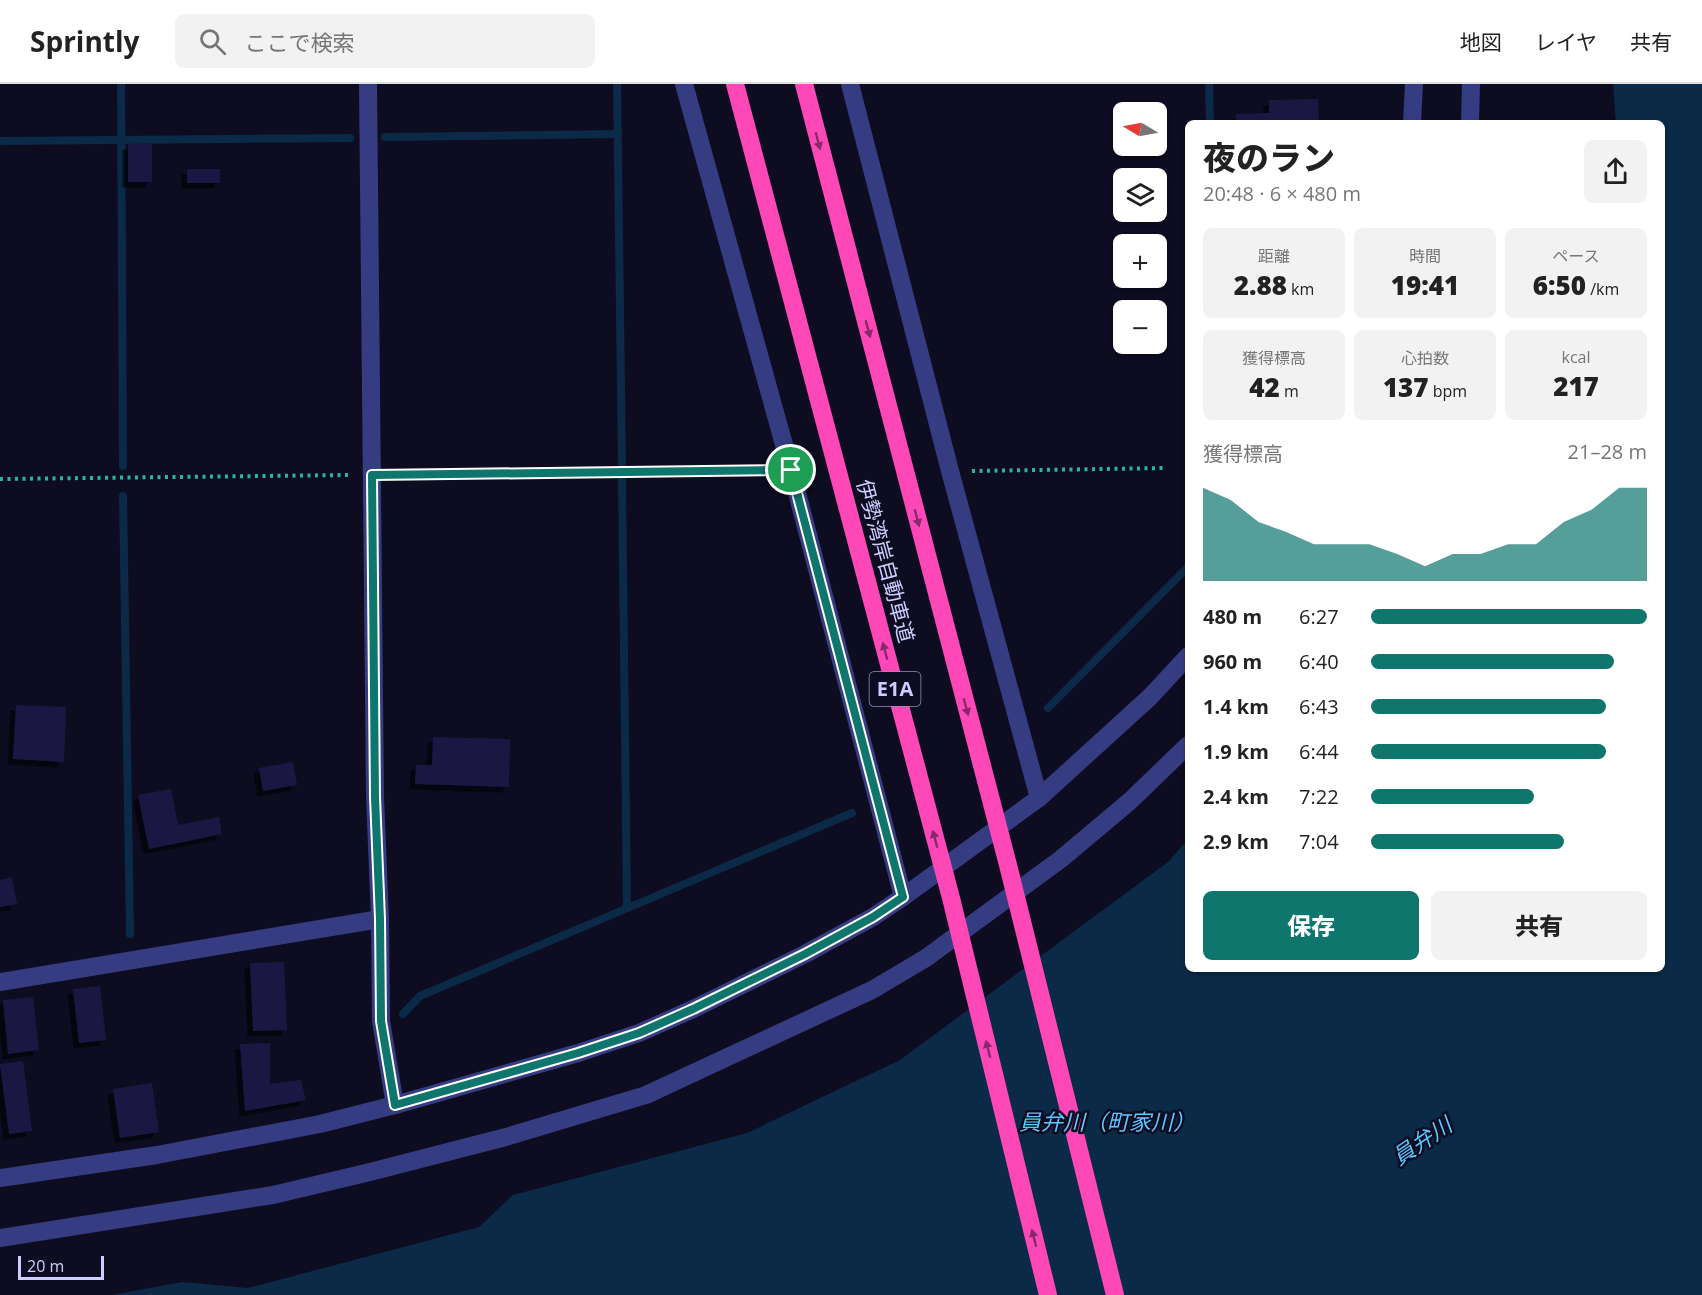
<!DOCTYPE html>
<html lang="ja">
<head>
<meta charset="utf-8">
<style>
  body { margin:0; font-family:"Open Sans","Noto Sans JP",sans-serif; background:#f2f2f2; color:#222; height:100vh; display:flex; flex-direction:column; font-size:22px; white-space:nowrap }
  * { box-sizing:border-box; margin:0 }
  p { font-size:20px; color:#767676 }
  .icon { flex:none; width:33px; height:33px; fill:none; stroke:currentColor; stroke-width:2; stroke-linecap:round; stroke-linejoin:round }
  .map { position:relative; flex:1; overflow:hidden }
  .sheet { position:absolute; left:1185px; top:36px; width:480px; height:852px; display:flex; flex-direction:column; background:#fff; border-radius:9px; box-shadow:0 2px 4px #0004 }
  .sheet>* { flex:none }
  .needle { width:39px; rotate:280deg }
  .controls { position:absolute; left:1113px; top:18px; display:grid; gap:12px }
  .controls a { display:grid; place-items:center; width:54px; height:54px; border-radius:9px; background:#fff; box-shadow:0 2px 4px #0004; font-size:30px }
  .scale { position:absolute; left:18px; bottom:15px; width:86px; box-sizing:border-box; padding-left:6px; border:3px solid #cdcdff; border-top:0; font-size:16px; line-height:21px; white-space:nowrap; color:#cdcdff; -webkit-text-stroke:4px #0d0c21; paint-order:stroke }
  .pin { position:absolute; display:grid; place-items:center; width:51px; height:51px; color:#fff; margin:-26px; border:3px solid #fff; border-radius:50%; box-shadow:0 2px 6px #0007 }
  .round { display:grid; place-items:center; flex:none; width:63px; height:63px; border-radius:9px; background:#f2f2f2 }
  .overview { display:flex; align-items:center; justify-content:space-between; height:102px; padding:0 18px }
  h1 { font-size:33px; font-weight:800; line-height:45px }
  .metrics { display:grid; grid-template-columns:repeat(3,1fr); gap:9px; height:102px; padding:6px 18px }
  .metrics div { display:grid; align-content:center; border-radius:9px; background:#f2f2f2; text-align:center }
  .metrics b { font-size:26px; font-weight:800 }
  .metrics small { font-size:16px; font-weight:400 }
  .metrics p { font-size:16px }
  .chart { height:168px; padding:12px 18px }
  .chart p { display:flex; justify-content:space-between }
  .chart svg { width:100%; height:108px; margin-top:6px; fill:#0f766e; opacity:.7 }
  .action { display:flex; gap:12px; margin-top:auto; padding:12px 18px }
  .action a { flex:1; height:69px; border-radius:9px; background:#0f766e; color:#fff; font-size:24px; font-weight:800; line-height:69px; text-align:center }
  .action a+a { background:#f2f2f2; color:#222 }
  ul { padding:0 18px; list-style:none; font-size:20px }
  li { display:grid; grid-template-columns:96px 72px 1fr; align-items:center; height:45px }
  li i { height:15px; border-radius:8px; background:#0f766e }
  header { display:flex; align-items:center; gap:36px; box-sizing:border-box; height:84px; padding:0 30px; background:#fff; border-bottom:2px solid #e0e0e0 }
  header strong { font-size:28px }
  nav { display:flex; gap:33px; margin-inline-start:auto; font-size:21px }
  .search { width:420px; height:54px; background:#f2f2f2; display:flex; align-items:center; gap:15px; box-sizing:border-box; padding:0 21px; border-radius:9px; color:#767676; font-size:22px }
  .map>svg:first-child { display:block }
  .water { fill:#0a2a47 }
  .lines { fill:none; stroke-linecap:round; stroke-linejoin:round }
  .stream { stroke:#0a2a47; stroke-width:8 }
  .building { fill:#1b1843; filter:url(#shadow) }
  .path { stroke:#29b79c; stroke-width:4; stroke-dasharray:3 4.5; stroke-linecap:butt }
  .minor { stroke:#353c82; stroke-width:18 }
  .highway-bridge { stroke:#ff48b7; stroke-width:18 }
  .oneway { fill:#862a6c }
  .route-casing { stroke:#fff; stroke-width:12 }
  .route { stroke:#0f766e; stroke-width:8 }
  .labels { text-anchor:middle; stroke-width:5; stroke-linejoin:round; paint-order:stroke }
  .shield { fill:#0d0c21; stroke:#9393bc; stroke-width:1.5 }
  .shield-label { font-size:20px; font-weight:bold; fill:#cdcdff }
  .street-label { font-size:21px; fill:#cdcdff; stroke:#0d0c21 }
  .water-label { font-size:22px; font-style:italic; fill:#5bc8ff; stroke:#0d0c21 }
</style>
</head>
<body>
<header>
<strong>Sprintly</strong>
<div class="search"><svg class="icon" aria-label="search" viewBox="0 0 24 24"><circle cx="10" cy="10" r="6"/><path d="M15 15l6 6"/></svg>ここで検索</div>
<nav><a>地図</a><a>レイヤ</a><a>共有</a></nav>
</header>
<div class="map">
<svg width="1702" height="1211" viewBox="0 0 1702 1211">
  <defs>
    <filter id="shadow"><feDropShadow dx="-5.5" dy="5.5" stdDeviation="0" flood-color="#0009"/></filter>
  </defs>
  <rect width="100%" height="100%" fill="#0d0c21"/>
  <polygon class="water" points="1613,0 1702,0 1702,1211 112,1211 182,1198 248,1204 479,1143 513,1111 747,1049 900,976 1168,778 1188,755 1188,885 1662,885 1662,39 1616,39"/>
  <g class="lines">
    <g class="stream">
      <polyline points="121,0 123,382"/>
      <polyline points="617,0 622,380"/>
      <polyline points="1209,0 1210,39"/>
      <polyline points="385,53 618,50"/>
      <polyline points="0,57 350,54"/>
      <polyline points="622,396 627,824"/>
      <polyline points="123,412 130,850"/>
      <polyline points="1048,624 1188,483"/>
      <polyline points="403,930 420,912 852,729"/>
    </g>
  </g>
  <g class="building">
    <polygon points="1318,15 1319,39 1236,39 1236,30 1269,29 1269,16"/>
    <rect x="128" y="60" width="24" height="38"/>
    <rect x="187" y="85" width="33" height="14"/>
    <polygon points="16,621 66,623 64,678 13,675"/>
    <polygon points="433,653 510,655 509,703 415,700 416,681 432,681"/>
    <polygon points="293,678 297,701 263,707 259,684"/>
    <polygon points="171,705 178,741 219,733 222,750 149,765 138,711"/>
    <polygon points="12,793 17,820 0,823 0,796"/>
    <polygon points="284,878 287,946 253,947 250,879"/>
    <polygon points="100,902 106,956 79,959 73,905"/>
    <polygon points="33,913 39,966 8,970 3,916"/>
    <polygon points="270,959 270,1000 301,996 306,1016 245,1027 240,960"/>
    <polygon points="23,977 32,1047 9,1050 0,980"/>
    <polygon points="152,999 159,1048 120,1054 113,1005"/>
  </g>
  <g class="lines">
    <g class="path">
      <polyline points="972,387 1166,384"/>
      <polyline points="396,390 769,386"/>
      <polyline points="0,395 349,391"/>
    </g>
    <g class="minor">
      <polyline points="368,0 375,713 380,835 381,937 395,1021"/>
      <polyline points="684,0 791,386 903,813"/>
      <polyline points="850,0 950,387 1039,714"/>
      <polyline points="1412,39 1414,0"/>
      <polyline points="1470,39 1471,0"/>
      <polyline points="0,898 380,835"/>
      <polyline points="0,1094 157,1071 320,1040 395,1021 578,969 639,949 693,925 805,870 873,833 903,813 1039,714 1150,613 1188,572"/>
      <polyline points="0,1154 273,1111 370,1088 506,1053 646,1011 872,906 926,874 1061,775 1130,717 1188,661"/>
    </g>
    <g class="highway-bridge">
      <polyline points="735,0 951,814 1048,1211"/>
      <polyline points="804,0 1008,781 1115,1211"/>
    </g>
  </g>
  <defs><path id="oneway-solid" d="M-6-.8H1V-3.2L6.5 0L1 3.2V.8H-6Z" transform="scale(1.5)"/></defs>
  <g class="oneway">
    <use href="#oneway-solid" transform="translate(818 57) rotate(75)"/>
    <use href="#oneway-solid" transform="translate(868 245) rotate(75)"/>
    <use href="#oneway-solid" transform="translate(917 434) rotate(75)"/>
    <use href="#oneway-solid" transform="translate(885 567) rotate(-105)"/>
    <use href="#oneway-solid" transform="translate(966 623) rotate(75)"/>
    <use href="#oneway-solid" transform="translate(935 755) rotate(-105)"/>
    <use href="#oneway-solid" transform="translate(988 965) rotate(-104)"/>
    <use href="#oneway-solid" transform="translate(1034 1154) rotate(-104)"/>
  </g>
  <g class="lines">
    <defs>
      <polygon id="route" points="791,386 903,813 873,833 805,870 693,925 639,949 578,969 395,1021 381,937 380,835 375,713 372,391"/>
    </defs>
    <use href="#route" class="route-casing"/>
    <use href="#route" class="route"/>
  </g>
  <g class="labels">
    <rect class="shield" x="869.5" y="588" width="51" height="34" rx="4.5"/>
    <g class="shield-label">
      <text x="895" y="612">E1A</text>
    </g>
    <g class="street-label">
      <text transform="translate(885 477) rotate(75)" y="7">伊勢湾岸自動車道</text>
    </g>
    <g class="water-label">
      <text x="1107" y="1046">員弁川（町家川）</text>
      <text transform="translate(1422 1057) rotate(-34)" y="8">員弁川</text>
    </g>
  </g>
</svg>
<div class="controls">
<a><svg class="needle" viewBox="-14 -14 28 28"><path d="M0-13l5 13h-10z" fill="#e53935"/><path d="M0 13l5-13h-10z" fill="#767676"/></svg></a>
<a><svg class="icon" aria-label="layers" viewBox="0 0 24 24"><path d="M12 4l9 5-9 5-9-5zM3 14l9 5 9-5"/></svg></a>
<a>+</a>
<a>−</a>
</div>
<div class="scale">20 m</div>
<div class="pin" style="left:791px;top:386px;background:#1e9e55"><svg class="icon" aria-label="arrive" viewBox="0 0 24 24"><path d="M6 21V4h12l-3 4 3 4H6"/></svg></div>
<section class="sheet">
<div class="overview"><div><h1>夜のラン</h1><p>20:48 · 6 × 480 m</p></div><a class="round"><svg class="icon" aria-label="share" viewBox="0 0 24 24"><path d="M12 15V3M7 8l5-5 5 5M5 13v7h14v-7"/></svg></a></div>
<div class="metrics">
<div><p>距離</p><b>2.88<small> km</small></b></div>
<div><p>時間</p><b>19:41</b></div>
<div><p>ペース</p><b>6:50<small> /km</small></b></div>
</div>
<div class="metrics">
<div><p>獲得標高</p><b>42<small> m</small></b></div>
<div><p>心拍数</p><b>137<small> bpm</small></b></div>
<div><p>kcal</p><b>217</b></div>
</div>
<div class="chart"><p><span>獲得標高</span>21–28 m</p>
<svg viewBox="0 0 160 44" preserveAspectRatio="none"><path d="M0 44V6L10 11L20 20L30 24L40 29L50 29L60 29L70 33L80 38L90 33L100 33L110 29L120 29L130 20L140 15L150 6L160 6V44z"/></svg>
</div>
<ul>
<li><b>480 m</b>6:27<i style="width:100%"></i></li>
<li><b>960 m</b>6:40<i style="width:88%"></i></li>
<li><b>1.4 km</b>6:43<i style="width:85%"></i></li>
<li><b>1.9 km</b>6:44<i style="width:85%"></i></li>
<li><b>2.4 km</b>7:22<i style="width:59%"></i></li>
<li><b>2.9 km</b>7:04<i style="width:70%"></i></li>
</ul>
<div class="action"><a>保存</a><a>共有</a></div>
</section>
</div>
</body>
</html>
